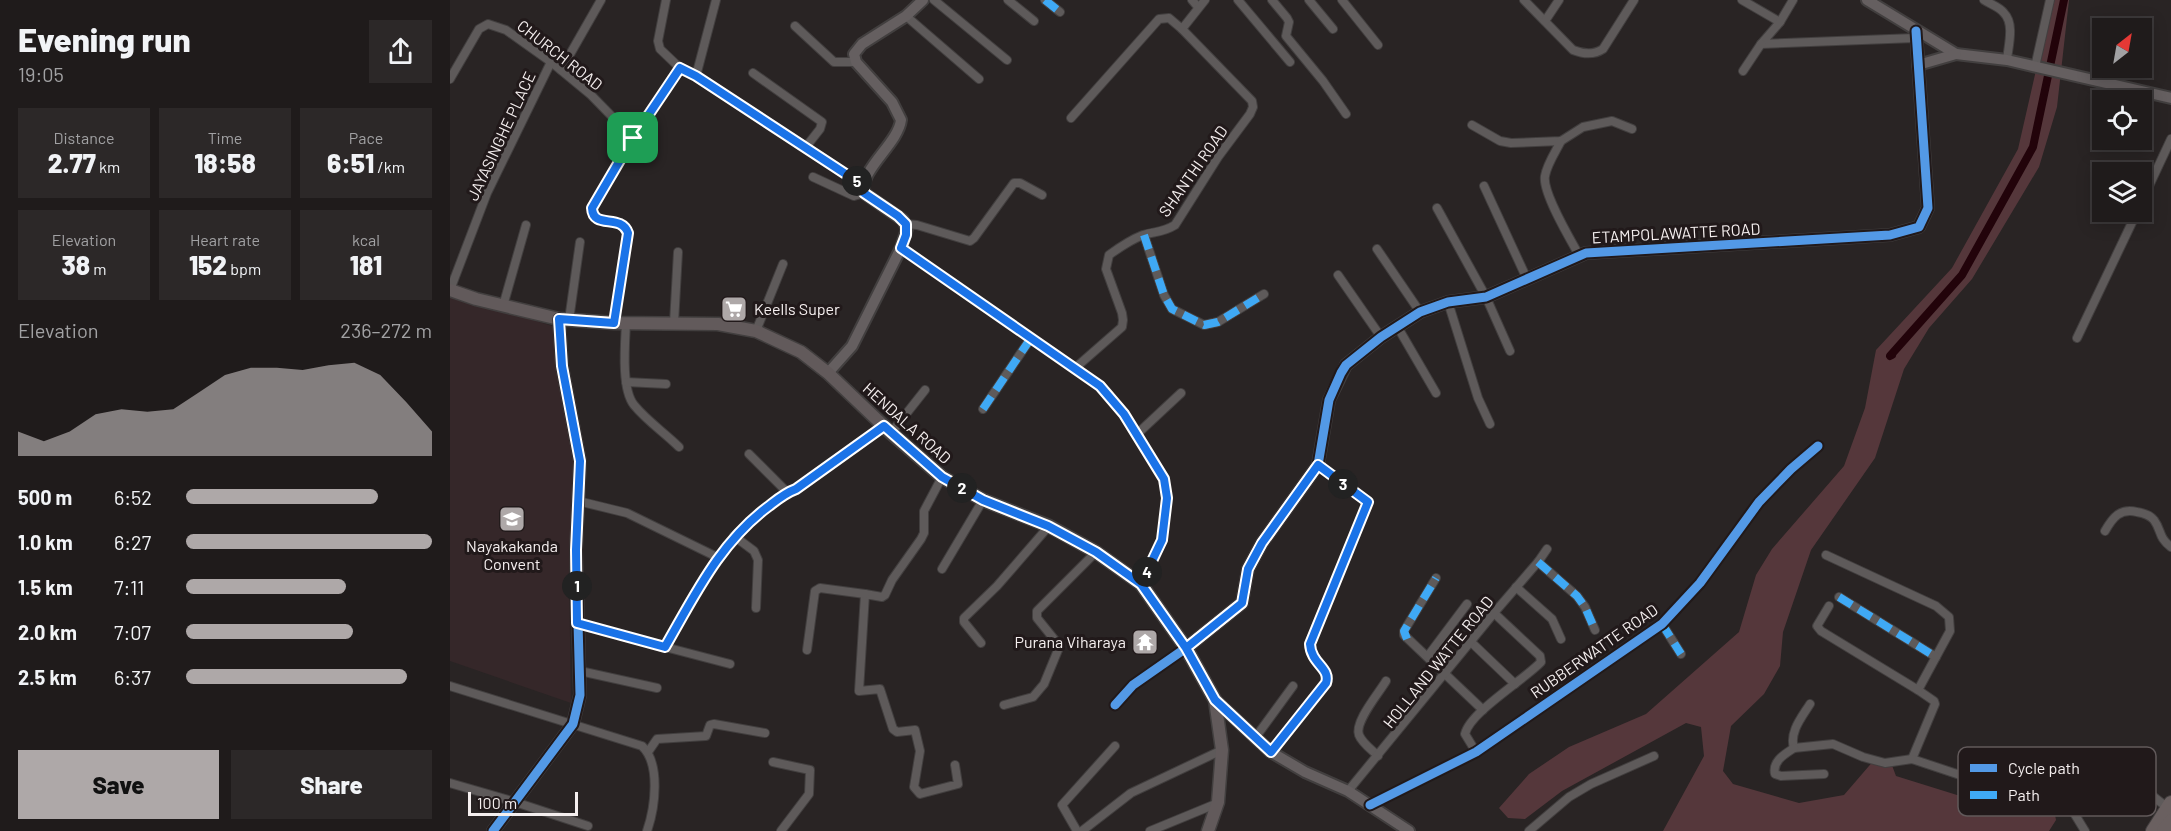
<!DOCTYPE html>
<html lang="en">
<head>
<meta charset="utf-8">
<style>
  body { margin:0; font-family:Barlow,sans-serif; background:#2c2828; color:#f1f3f6; height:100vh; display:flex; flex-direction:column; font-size:22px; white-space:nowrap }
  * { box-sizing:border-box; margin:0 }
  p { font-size:20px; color:#a1a1a3 }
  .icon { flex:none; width:33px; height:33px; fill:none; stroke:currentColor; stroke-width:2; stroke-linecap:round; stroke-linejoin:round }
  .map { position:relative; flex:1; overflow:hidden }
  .panel { display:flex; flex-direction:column; background:#1f1b1b; width:450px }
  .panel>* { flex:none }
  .needle { width:39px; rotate:31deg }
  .tools { position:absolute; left:1642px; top:18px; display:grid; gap:12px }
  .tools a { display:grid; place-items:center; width:60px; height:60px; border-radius:0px; background:#1f1b1b; box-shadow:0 3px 15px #0003,0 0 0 2px #3c393a; font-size:30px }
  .scale { position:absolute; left:18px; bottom:15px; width:110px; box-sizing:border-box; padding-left:6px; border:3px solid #f5efef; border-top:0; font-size:16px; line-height:21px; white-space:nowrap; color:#f5efef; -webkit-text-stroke:4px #21191a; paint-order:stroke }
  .pin { position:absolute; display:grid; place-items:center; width:51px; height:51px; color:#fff; margin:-26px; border-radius:12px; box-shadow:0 3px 9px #0006 }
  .km { position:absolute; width:30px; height:30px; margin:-15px; border-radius:50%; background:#222; color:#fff; font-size:16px; line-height:30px; text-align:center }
  .round { display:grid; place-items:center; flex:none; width:63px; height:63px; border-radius:0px; background:#2c2828 }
  .headline { display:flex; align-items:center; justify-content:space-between; height:102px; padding:0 18px }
  h1 { font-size:33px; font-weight:800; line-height:45px }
  .stats { display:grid; grid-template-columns:repeat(3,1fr); gap:9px; height:102px; padding:6px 18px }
  .stats div { display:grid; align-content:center; border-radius:0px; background:#2c2828; text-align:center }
  .stats b { font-size:26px; font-weight:800 }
  .stats small { font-size:16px; font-weight:400 }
  .stats p { font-size:16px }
  .chart { height:168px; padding:12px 18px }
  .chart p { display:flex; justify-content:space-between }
  .chart svg { width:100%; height:108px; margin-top:6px; fill:#aea8a8; opacity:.7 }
  .cta { display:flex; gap:12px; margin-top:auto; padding:12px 18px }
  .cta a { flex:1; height:69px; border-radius:0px; background:#aea8a8; color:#111; font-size:24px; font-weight:800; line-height:69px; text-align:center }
  .cta a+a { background:#2c2828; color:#f1f3f6 }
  ul { padding:0 18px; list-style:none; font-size:20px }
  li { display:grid; grid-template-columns:96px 72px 1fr; align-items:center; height:45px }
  li i { height:15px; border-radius:8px; background:#aea8a8 }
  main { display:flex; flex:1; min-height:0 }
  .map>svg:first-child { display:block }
  .built { fill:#352729 }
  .green { fill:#55373b }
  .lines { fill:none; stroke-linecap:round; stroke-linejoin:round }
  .canal { stroke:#22030a; stroke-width:8 }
  .street-casing { stroke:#423f3f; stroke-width:10 }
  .secondary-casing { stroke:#423f3f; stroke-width:14 }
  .primary-casing { stroke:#423f3f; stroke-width:15 }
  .highway-casing { stroke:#423f3f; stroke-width:16 }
  .street { stroke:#5e5a5a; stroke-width:8 }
  .secondary { stroke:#655f60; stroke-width:10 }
  .primary { stroke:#625a5b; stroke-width:12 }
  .highway { stroke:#6a6060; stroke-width:14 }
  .quiet { stroke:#3fa9f5; stroke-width:8; stroke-dasharray:15 8; stroke-linecap:butt }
  .cycleway-casing { stroke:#21191a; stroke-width:13 }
  .cycleway { stroke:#5399e6; stroke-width:9 }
  .route-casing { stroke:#fff; stroke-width:12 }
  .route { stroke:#1a73e8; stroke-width:8 }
  .labels { text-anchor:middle; stroke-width:6; stroke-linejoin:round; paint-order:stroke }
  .street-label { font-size:16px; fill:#f5efef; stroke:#21191a }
  .poi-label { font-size:16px; fill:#f5efef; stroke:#21191a; text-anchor:start }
  .key { fill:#21191a; stroke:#61595a; stroke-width:1.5 }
  .key-label { font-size:16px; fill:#f5efef }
</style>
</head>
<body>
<main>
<section class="panel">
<div class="headline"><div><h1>Evening run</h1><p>19:05</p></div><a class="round"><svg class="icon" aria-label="share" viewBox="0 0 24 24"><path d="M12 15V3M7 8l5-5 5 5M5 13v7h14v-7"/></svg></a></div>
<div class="stats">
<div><p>Distance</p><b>2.77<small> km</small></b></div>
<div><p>Time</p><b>18:58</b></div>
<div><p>Pace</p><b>6:51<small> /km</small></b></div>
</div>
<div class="stats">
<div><p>Elevation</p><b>38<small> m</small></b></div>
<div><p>Heart rate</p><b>152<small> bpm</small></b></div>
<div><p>kcal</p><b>181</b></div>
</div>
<div class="chart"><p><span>Elevation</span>236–272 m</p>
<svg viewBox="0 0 160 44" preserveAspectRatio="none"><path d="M0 44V34L10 38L20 34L30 27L40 25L50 26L60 25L70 18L80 11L90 8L100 8L110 9L120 7L130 6L140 11L150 22L160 34V44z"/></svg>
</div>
<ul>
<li><b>500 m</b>6:52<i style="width:78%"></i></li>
<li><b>1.0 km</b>6:27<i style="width:100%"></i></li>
<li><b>1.5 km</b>7:11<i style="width:65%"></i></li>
<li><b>2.0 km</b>7:07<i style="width:68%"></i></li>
<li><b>2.5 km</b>6:37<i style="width:90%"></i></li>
</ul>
<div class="cta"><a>Save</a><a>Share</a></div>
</section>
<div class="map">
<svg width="1721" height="831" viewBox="0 0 1721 831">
  <rect width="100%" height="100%" fill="#292424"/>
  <polygon class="built" points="0,295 109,328 109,384 122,425 128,467 119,571 121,703 0,661"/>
  <polygon class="green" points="1602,0 1619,0 1607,107 1589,167 1522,279 1479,328 1454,369 1425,458 1361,550 1333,632 1330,666 1314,694 1281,726 1273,771 1283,784 1349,803 1394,795 1425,759 1440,760 1446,776 1507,795 1554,791 1588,795 1603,804 1606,820 1599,831 1213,831 1254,756 1251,727 1236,723 1112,791 1075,819 1058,818 1049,808 1079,774 1119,747 1196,714 1289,632 1306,575 1322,549 1394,466 1415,408 1426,350 1502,268 1568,149"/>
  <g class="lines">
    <polyline class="canal" points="1442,355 1440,356 1512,275 1583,147 1614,0"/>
    <defs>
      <g id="street">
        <polyline points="216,0 208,41 210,49 230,68"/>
        <polyline points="484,0 557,60"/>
        <polyline points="558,0 584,21"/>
        <polyline points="595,0 610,12"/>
        <polyline points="742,0 748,7"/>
        <polyline points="788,0 840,62"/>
        <polyline points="822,0 837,18 839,22 836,36 873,81 896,114"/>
        <polyline points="859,0 883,29"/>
        <polyline points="892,0 928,45"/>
        <path d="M1074 0 1123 50C1133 54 1144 55 1153 49L1184 0"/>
        <polyline points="1292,0 1330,22"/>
        <polyline points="1343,0 1330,22 1311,44 1465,38"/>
        <path d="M1534 0C1540 4 1550 7 1554 13 1565 24 1558 47 1557 60"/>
        <polyline points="456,16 529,79"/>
        <polyline points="1095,21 1109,0"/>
        <polyline points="345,26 384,62 406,62"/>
        <polyline points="1585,67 1600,0"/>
        <polyline points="111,70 151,0"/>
        <polyline points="1293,71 1311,44"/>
        <polyline points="303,73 372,122 370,129 355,148"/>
        <polyline points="246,76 266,0"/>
        <polyline points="0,79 29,29 38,24 56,30 101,62 141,95 183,138"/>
        <polyline points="621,118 709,19 719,18 732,29"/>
        <polyline points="1022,125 1050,141 1061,143 1111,141 1133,127 1162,121 1182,129"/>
        <path d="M1111 141C1106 151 1097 164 1095 176 1092 192 1120 239 1129 255"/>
        <polyline points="363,177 404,196 414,193"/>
        <polyline points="1034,186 1077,279"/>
        <polyline points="1692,201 1721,139"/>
        <polyline points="987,208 1036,297 1060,351"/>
        <polyline points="456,224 467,225 520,241 524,238 564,183 570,183 592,195"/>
        <polyline points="694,235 714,295 722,309 754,325 768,322 814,294"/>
        <polyline points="451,248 650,386 673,414 714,479 717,498 712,540 691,584"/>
        <polyline points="927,249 970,312"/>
        <polyline points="888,275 931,337"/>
        <polyline points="0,290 37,193 101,62"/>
        <polyline points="998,302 1028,398 1040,424"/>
        <polyline points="53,306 76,225"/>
        <polyline points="119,320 130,242"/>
        <path d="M164 323 178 233C171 213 143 230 142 208L183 138 230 68 246 76 414 186"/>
        <path d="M176 323C175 344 171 389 184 405 197 421 215 433 229 447"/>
        <polyline points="224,323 228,252"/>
        <polyline points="947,326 986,393"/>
        <polyline points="306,331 333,264"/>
        <polyline points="1627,338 1687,212"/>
        <path d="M624 369 672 327 673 320 672 313 656 269 659 255C670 247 680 240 693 235 706 231 712 233 725 225L768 157 800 114 803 107 802 101 732 29 755 0"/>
        <polyline points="176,382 216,384"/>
        <polyline points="533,409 581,338"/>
        <polyline points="441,433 475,390"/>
        <polyline points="686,435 731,393"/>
        <polyline points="299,454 337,492"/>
        <polyline points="492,477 474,511 474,533 471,539 442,580 435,595 432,597 415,594 409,691 430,689 443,729 447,732 465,730 470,751 464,787 470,794 508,784 505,765"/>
        <polyline points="128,501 177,513 267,557"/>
        <path d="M1655 531C1663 517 1670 508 1687 512 1693 513 1700 515 1704 520 1712 531 1708 537 1721 547"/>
        <polyline points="284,536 304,551 308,560 306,608"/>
        <polyline points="1376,555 1486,606 1499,617 1500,631 1468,690 1484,701 1485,704 1462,759"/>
        <polyline points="1088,562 1127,596 1135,607 1145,630"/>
        <polyline points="492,569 533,500"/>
        <polyline points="986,578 954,631 954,635 1033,710"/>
        <polyline points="1066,587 1102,619 1111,639"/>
        <polyline points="1389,597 1486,657"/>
        <polyline points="1379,606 1367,626 1371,631 1468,690"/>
        <path d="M127 623 215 647C245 595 270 541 319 506 328 499 335 493 346 489L434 426"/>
        <polyline points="1212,624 1231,654"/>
        <polyline points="1021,642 1065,684"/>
        <polyline points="531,643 514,622 514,618 547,586 599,526"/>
        <polyline points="215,647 280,664"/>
        <polyline points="357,650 365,591 370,588 415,594"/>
        <polyline points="978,656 1017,604"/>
        <polyline points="130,671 207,688"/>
        <path d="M0 686 192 746C211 764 205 808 197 831"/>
        <path d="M1360 704C1352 717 1339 732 1344 748L1383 744 1413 757 1435 763 1462 759 1543 786 1560 788 1598 786 1605 788 1613 795 1635 831"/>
        <polyline points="554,705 583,697 594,684 608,650 608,644 587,618 587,611 646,552"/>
        <polyline points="665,705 683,685 736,648"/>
        <polyline points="805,738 843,686"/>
        <path d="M1344 748C1335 754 1322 761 1325 774L1331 776 1374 774"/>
        <polyline points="198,752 207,739 256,736 260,725 264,724 315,733"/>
        <path d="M821 752 876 683C881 668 861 664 859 644L918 502 868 465"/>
        <path d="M1026 752 1015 734C1020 712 1074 680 1091 662L1090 656 1044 613"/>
        <path d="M928 756C922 750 912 743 909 735 904 722 929 693 936 681"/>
        <polyline points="1655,761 1670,767 1686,783 1718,808"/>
        <polyline points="323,762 360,770 359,794 331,831"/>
        <polyline points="0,783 65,802 138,826"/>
        <polyline points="898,791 1044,613 1088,562 1097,549"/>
        <polyline points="920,805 1026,752 1212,624 1250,583 1309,502 1341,469 1368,446"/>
        <polyline points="627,831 612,805 665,746"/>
        <polyline points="632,831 681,793 772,750"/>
        <polyline points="700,831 768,803"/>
        <polyline points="1079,831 1119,797 1141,784 1204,756"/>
      </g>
      <g id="secondary">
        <polyline points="1417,0 1506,54 1557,60 1721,98"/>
        <polyline points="1468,65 1506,54"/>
        <path d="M378 373 402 346 451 248 457 229 453 220 414 193C409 170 448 144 451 120L442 102 406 62 404 54 412 44 456 16 473 0"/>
        <polyline points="736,648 792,603 798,569 812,543 868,465 879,400 896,365 931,337 970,312 998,302 1036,297 1136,253 1440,235 1469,227 1478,208 1466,31"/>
        <polyline points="765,700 821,752 855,772 898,791 959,831"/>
        <polyline points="43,831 123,724 130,695 126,550 130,461 112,366 109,319"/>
      </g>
      <polyline id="primary" points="0,290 26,299 109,319 164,323 268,324 306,331 351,352 378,373 441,433 492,477 533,500 599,526 646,552 691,584 736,648 765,700 772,750 768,802 758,831"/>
      <g id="highway">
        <polyline points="1703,831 1721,803"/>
        <polyline points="1714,831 1721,821"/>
      </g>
    </defs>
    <use href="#street" class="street-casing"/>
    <use href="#secondary" class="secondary-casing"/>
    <use href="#primary" class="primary-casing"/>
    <use href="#highway" class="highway-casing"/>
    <use href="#street" class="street"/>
    <use href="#secondary" class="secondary"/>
    <use href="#primary" class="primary"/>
    <use href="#highway" class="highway"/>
    <g class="quiet">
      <polyline points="595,0 610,12"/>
      <polyline points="694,235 714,295 722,309 754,325 768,322 814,294"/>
      <polyline points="533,409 581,338"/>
      <polyline points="1088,562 1127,596 1135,607 1145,630"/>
      <polyline points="1389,597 1486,657"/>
      <polyline points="1212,624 1231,654"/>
      <polyline points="957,639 954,631 986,578"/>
    </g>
    <defs>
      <g id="cycleway">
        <polyline points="665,705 683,685 736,648 792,603 798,569 812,543 868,465 879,400 891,373 896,365 931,337 970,312 998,302 1036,297 1136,253 1440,235 1469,227 1478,208 1466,31"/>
        <polyline points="920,805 1026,752 1212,624 1250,583 1309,502 1341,469 1368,446"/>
        <polyline points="43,831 123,724 130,695 126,550 130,461 112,366 109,319"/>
      </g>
    </defs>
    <use href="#cycleway" class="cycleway-casing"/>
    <use href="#cycleway" class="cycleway"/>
  </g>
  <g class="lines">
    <defs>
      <path id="route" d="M183 138 142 208C143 230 171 213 178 233L164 323 109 319 112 366 130 461 126 550 127 623 215 647C245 595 270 542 319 506 328 499 335 493 346 489L434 426 492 477 533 500 598 526 646 552 691 584 736 648 792 603 798 569 812 543 868 465 918 502 860 644C861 664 881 668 876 683L821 752 765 700 736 648 691 584 712 540 717 498 714 479 674 414 650 386 451 248 456 235V224L448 216 414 193V186L246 76 230 68 183 138"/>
    </defs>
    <use href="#route" class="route-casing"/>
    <use href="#route" class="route"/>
  </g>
  <defs>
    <symbol id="supermarket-square" viewBox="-11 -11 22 22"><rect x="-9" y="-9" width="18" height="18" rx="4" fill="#aea8a8" stroke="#21191a"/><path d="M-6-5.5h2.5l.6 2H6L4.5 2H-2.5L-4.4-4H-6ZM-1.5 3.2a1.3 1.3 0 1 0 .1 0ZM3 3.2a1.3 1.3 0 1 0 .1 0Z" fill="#fff"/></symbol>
    <symbol id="school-square" viewBox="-11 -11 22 22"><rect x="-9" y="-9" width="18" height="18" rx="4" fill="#aea8a8" stroke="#21191a"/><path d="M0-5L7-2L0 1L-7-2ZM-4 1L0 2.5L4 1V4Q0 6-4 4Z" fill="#fff"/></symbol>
    <symbol id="temple-square" viewBox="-11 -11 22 22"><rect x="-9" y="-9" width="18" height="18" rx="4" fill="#aea8a8" stroke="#21191a"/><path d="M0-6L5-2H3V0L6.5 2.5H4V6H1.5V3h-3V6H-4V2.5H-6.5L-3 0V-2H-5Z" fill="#fff"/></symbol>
  </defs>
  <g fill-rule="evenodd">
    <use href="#supermarket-square" x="269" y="294" width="30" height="30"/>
    <use href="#school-square" x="47" y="504" width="30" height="30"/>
    <use href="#temple-square" x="680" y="627" width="30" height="30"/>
  </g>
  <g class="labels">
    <g class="street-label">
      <text transform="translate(110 55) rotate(38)" y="6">CHURCH ROAD</text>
      <text transform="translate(51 136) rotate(-65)" y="6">JAYASINGHE PLACE</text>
      <text transform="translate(743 171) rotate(-55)" y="6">SHANTHI ROAD</text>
      <text transform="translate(1226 233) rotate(-3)" y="6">ETAMPOLAWATTE ROAD</text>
      <text transform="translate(457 423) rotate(42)" y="6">HENDALA ROAD</text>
      <text transform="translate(1144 651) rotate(-35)" y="6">RUBBERWATTE ROAD</text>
      <text transform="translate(988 662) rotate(-51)" y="6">HOLLAND WATTE ROAD</text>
    </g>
    <g class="poi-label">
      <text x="304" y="315">Keells Super</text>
      <text x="62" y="552" text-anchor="middle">Nayakakanda<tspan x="62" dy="18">Convent</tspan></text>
      <text x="676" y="648" text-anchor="end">Purana Viharaya</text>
    </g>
  </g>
  <rect x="1508" y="747" width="198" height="69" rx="9" class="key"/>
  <rect x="1520" y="764" width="27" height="8" fill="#5399e6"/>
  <rect x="1520" y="791" width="27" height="8" fill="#3fa9f5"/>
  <g class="key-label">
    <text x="1558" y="774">Cycle path</text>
    <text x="1558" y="801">Path</text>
  </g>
</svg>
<div class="tools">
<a><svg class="needle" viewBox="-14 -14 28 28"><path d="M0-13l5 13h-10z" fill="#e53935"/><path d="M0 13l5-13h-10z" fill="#a1a1a3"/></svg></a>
<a><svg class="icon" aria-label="locate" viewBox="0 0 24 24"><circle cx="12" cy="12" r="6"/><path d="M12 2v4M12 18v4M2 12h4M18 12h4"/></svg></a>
<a><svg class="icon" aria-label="layers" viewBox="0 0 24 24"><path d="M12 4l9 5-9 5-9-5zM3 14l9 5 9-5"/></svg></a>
</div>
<div class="scale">100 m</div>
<div class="pin" style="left:183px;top:138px;background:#1e9e55"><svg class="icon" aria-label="arrive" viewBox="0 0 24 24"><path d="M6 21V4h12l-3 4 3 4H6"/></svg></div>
<b class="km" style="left:127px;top:586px">1</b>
<b class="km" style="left:512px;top:488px">2</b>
<b class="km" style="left:893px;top:484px">3</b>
<b class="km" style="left:697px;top:572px">4</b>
<b class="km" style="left:407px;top:181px">5</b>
</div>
</main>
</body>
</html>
